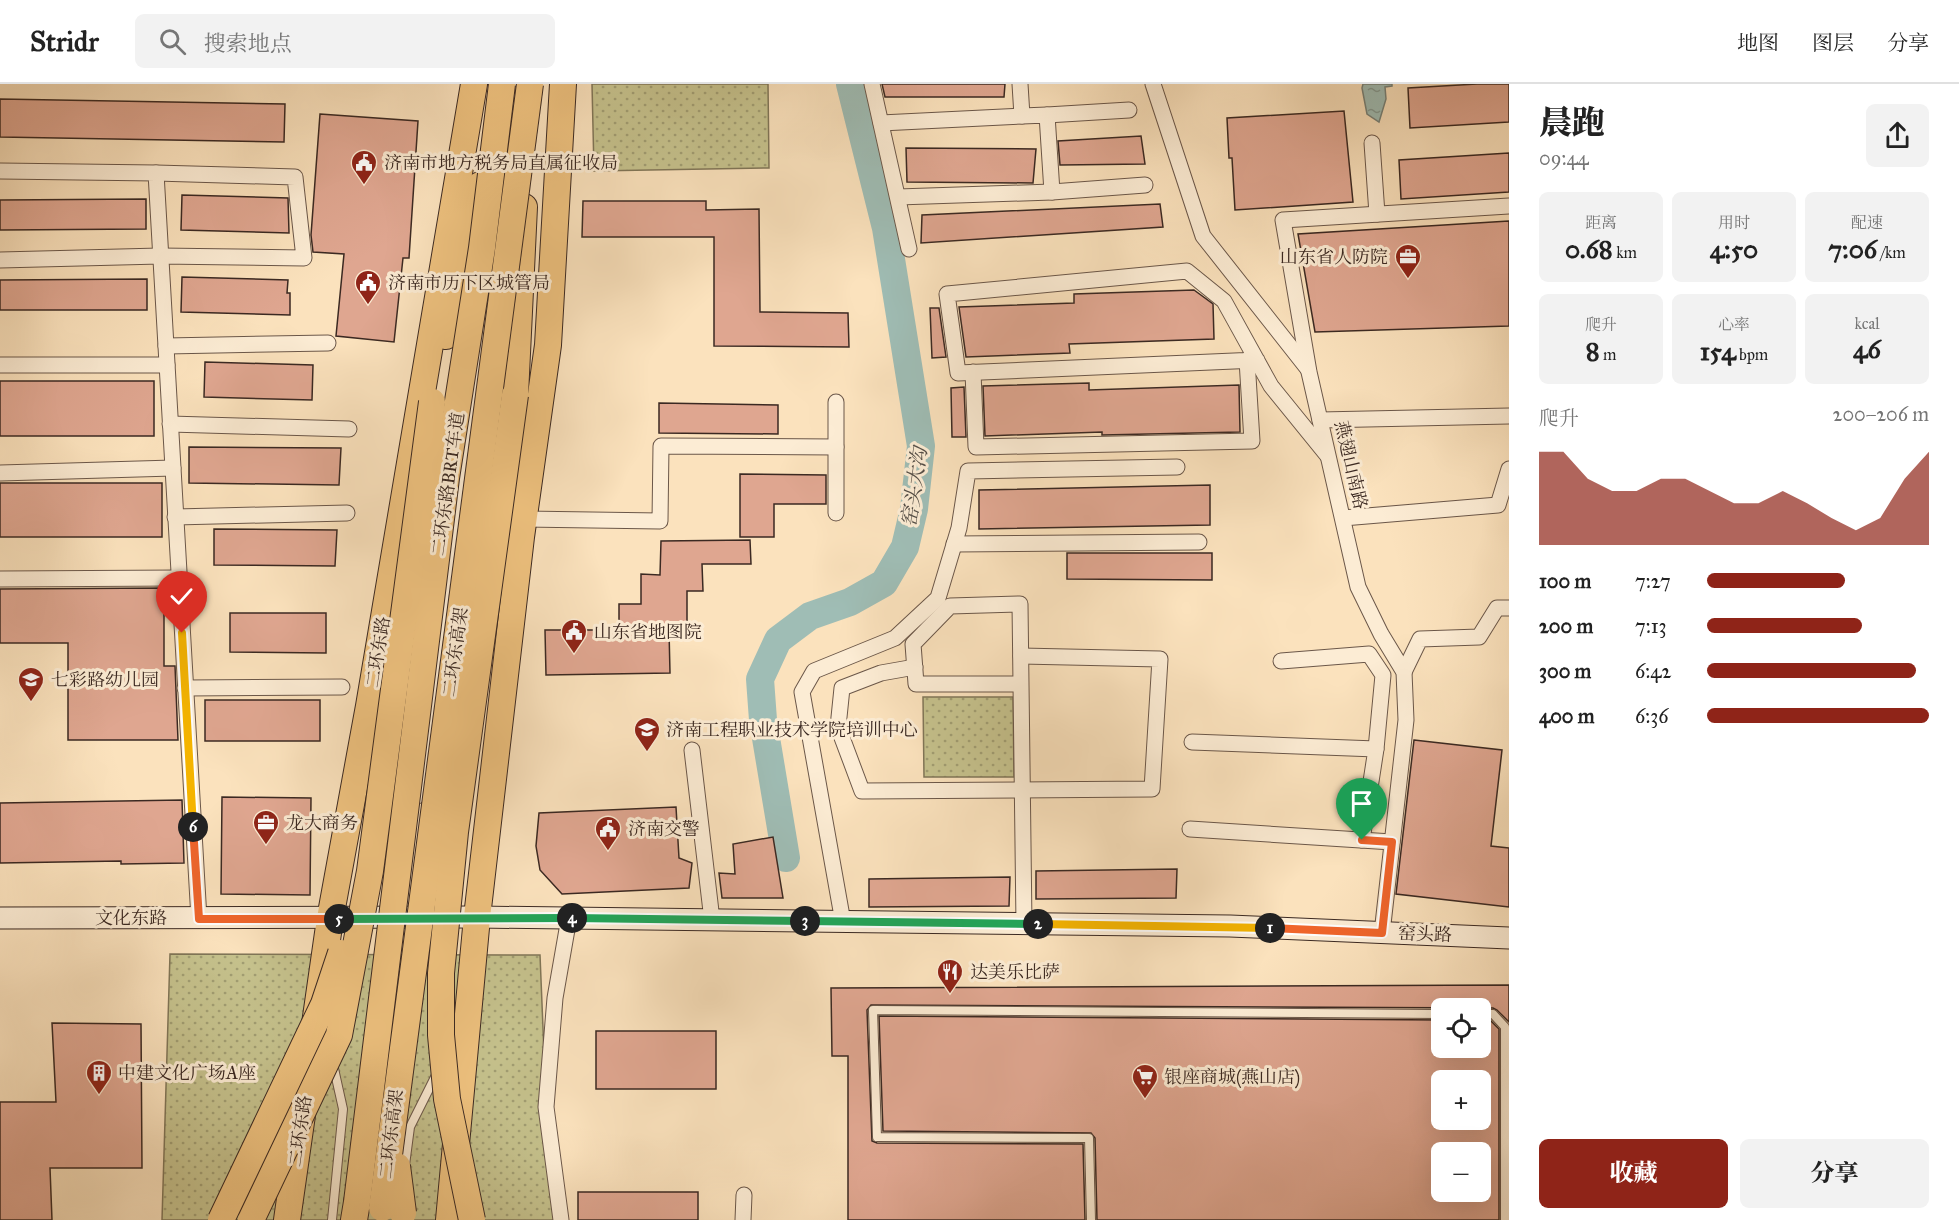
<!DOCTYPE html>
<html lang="zh">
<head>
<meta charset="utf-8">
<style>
  body { margin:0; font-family:"IM FELL Great Primer","Noto Serif SC",serif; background:#f2f2f2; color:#222; height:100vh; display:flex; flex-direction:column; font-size:22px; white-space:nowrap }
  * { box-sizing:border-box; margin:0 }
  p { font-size:20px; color:#767676 }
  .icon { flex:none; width:33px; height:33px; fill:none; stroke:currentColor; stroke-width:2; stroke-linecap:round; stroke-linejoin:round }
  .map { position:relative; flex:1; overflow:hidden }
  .side { display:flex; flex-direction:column; background:#fff; width:450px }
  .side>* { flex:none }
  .tools { position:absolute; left:1431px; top:914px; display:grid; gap:12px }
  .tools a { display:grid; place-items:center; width:60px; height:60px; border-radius:9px; background:#fff; box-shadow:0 6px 24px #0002; font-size:30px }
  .pin { position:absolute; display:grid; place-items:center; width:51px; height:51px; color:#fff; margin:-62px -26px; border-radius:50% 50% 50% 0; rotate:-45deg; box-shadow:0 0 6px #0007 }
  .pin .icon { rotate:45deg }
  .km { position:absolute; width:30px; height:30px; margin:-15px; border-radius:50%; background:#222; color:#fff; font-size:16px; line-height:30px; text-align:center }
  .round { display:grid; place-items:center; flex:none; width:63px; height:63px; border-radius:9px; background:#f2f2f2 }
  .headline { display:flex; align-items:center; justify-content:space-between; height:102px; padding:0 30px }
  h1 { font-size:33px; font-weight:800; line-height:45px }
  .stats { display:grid; grid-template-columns:repeat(3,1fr); gap:9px; height:102px; padding:6px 30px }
  .stats div { display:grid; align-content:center; border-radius:9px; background:#f2f2f2; text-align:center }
  .stats b { font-size:26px; font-weight:800 }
  .stats small { font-size:16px; font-weight:400 }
  .stats p { font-size:16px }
  .chart { height:168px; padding:12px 30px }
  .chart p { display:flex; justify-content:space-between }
  .chart svg { width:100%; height:108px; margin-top:6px; fill:#8f2418; opacity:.7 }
  .button { display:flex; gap:12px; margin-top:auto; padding:12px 30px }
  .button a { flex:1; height:69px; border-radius:9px; background:#8f2418; color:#fff; font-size:24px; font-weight:800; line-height:69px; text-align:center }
  .button a+a { background:#f2f2f2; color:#222 }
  ul { padding:0 30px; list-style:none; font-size:20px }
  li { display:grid; grid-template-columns:96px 72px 1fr; align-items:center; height:45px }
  li i { height:15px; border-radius:8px; background:#8f2418 }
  header { display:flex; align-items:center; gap:36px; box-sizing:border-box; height:84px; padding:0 30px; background:#fff; border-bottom:2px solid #e0e0e0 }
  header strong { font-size:28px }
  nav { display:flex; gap:33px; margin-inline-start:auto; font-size:21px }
  .search { width:420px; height:54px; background:#f2f2f2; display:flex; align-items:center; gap:15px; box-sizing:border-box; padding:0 21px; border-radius:9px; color:#767676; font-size:22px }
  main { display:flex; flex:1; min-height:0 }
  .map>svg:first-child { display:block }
  .park { fill:url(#park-dots); stroke:#807557; stroke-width:1.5 }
  .water { fill:url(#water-ripples); stroke:#77827a; stroke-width:1.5 }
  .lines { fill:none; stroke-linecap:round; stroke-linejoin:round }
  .river { stroke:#9fbdb5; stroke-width:28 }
  .building { fill:#dfa690; stroke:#3b2922; stroke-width:1.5; fill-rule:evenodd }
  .service-casing { stroke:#6b5749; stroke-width:10 }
  .minor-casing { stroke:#6b5749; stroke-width:17 }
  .secondary-casing { stroke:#3b2922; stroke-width:23 }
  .trunk-casing { stroke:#3b2922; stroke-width:28 }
  .service { stroke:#fcecd4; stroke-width:8 }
  .minor { stroke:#fcecd4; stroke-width:15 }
  .secondary { stroke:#fcecd4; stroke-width:21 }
  .trunk { stroke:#eec17e; stroke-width:26 }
  .trunk-bridge-casing { stroke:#3b2922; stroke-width:28; stroke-linecap:butt }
  .trunk-bridge { stroke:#eec17e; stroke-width:26 }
  .split-1-casing { stroke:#fff; stroke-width:12 }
  .split-2-casing { stroke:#fff; stroke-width:12 }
  .split-3-casing { stroke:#fff; stroke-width:12 }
  .split-4-casing { stroke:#fff; stroke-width:12 }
  .split-5-casing { stroke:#fff; stroke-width:12 }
  .split-6-casing { stroke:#fff; stroke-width:12 }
  .split-7-casing { stroke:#fff; stroke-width:12 }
  .split-1 { stroke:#f0652b; stroke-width:8 }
  .split-2 { stroke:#f5b400; stroke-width:8 }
  .split-3 { stroke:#22a559; stroke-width:8 }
  .split-4 { stroke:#22a559; stroke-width:8 }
  .split-5 { stroke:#22a559; stroke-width:8 }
  .split-6 { stroke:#f0652b; stroke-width:8 }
  .split-7 { stroke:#f5b400; stroke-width:8 }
  .labels { text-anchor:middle; stroke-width:6; stroke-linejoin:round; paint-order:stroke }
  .poi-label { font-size:18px; fill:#3b2922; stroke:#fcecd4; text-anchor:start }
  .street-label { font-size:18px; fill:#3b2922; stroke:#fcecd4 }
  .water-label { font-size:20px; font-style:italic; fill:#544e47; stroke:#fcecd4 }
</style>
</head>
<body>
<header>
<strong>Stridr</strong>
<div class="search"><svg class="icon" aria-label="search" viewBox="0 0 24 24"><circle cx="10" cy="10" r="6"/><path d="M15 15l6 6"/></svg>搜索地点</div>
<nav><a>地图</a><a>图层</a><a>分享</a></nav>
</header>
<main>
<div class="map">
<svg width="1509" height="1136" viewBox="0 0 1509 1136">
  <defs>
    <pattern id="park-dots" width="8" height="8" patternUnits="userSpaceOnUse" patternTransform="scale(1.5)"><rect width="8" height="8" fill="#c5c18c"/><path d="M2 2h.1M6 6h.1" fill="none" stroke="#a19d72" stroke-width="1.8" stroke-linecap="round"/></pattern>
    <pattern id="water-ripples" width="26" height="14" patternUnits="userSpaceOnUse" patternTransform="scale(1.5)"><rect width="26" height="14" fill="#9fbdb5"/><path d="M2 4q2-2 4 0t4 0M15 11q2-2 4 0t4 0" fill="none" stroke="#839a93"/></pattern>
  </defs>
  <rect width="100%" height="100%" fill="#fbe2bd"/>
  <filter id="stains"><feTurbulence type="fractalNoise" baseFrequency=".00333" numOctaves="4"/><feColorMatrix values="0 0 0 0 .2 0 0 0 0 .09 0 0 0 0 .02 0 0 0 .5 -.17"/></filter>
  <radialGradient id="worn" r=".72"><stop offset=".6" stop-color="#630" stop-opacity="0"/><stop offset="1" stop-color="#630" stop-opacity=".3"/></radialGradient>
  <g class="park">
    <polygon points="592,0 768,0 769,84 594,87"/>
    <polygon points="923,613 1013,613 1014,693 924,693"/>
    <polygon points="170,870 540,871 548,1066 555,1136 162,1136"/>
  </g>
  <polygon class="water" points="1363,0 1392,0 1392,2 1385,3 1386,15 1379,38 1367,30 1362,4"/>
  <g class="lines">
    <polyline class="river" points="786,774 763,636 760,595 778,556 810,532 850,518 884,499 905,463 914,425 921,362 886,144 850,0"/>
  </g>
  <g class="building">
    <polygon points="882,0 1005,0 1004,13 885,13"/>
    <polygon points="1477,0 1509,0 1509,38 1410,44 1408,4"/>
    <polygon points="0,15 285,20 284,58 0,53"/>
    <polygon points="1344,27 1353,118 1235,126 1232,74 1229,74 1227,34"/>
    <polygon points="320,30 418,37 409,174 403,174 394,258 336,252 344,170 313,168 311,151"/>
    <polygon points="1141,52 1145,80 1060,81 1058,57"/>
    <polygon points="906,64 1036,65 1033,99 907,98"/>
    <polygon points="1509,69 1509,108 1401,115 1399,76"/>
    <polygon points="182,111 288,114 289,149 181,146"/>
    <polygon points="146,115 146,145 0,146 0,116"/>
    <polygon points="583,117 706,117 706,126 759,125 760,228 848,229 849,263 714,262 714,153 582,153"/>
    <polygon points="1160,120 1163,143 921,159 922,131"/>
    <polygon points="1509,137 1509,242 1315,248 1298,150"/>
    <polygon points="182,193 288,196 287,209 290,209 290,231 181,228"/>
    <polygon points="147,195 147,226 0,226 0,196"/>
    <polygon points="1194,206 1213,220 1214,255 1069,260 1070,269 966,273 959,223 1074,219 1074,210"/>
    <polygon points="930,224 939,224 946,273 932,274"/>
    <polygon points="205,278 313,281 312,316 204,313"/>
    <rect x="0" y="297" width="154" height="55"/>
    <polygon points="1089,299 1089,306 1239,301 1240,348 1102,351 1102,348 985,352 983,302"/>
    <polygon points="964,303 966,353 952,353 951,304"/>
    <polygon points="659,319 778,321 778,350 659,349"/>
    <polygon points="189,363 341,364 339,401 189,399"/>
    <polygon points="740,390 826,391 826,420 774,420 774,453 740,453"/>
    <rect x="0" y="399" width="162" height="54"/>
    <polygon points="1210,401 1210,441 979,445 979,406"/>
    <polygon points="214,445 337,446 335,482 214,481"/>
    <polygon points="750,456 751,480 702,480 703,507 687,507 687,546 669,546 670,589 546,591 545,546 619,546 619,520 641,520 641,490 660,491 661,457"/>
    <polygon points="1067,469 1212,469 1212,496 1067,495"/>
    <polygon points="164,504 164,582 175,582 178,656 68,656 68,559 0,559 0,505"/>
    <polygon points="230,529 326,529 326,569 230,568"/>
    <rect x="205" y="616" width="115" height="41"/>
    <polygon points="1414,656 1502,666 1491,762 1509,764 1509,823 1396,810"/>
    <polygon points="222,713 311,714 310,811 221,810"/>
    <polygon points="182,716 184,779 121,780 121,777 0,779 0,719"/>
    <polygon points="676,723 679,774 692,779 689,804 562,810 540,786 536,762 539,729"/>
    <polygon points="773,753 783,814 722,814 719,789 735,790 733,760"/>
    <polygon points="1177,785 1176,814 1036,815 1036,787"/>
    <polygon points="1010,793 1009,822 869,823 869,795"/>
    <polygon points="1509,901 1509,938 1497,926 1493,924 871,921 867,926 872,1057 877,1059 1083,1060 1085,1136 848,1136 848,972 832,972 831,904"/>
    <path d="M879 932 1442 936V963H1480V936H1490L1499 945V1136H1097L1095 1054 1091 1049 883 1047ZM1442 996H1480V1035H1442ZM1442 1068H1480V1107H1442Z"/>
    <polygon points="52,939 141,940 142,1084 50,1084 52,1136 0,1136 0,1018 56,1018"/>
    <rect x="596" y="947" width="120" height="58"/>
    <rect x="578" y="1108" width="120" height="28"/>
  </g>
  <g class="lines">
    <defs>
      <g id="service">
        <polyline points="419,715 503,109"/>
        <polyline points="1480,930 1493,930 1505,943 1505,1136"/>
        <polyline points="405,1081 410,1043 437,989"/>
        <polyline points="332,1136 343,1025 333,980"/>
        <polyline points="1091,1136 1089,1054 877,1053 873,926 1442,930"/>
      </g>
      <g id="minor">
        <polyline points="872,0 909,165"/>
        <polyline points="1020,0 1022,32 1047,31 1052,108"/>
        <polyline points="1153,0 1203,152 1308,285"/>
        <polyline points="1047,31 1129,26"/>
        <polyline points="881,39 1022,32"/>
        <polyline points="1372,59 1377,130"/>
        <polyline points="0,87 156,89 199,835"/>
        <polyline points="898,113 1052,108 1145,101"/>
        <polyline points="0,176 160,172 304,174 295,93 156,89"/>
        <polyline points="166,262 328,259"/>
        <polyline points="1257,276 958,289 947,210 1187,187 1224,217 1271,302 1327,371"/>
        <polyline points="0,281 167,281"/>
        <polyline points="973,288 976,363 1252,357 1247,276"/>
        <polyline points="836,318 836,429"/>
        <polyline points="1320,336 1509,332"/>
        <polyline points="170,340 349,345"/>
        <polyline points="0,389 173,384"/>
        <polyline points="175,433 347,429"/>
        <polyline points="1343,434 1498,421 1509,385"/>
        <polyline points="524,435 660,437 661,362 836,363"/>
        <polyline points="954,460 1199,458"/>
        <polyline points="0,495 179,494"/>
        <polyline points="1281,577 1369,570 1383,591 1376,665"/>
        <polyline points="915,583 881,589 842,604 838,643 862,707 1152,705 1160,575 1021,572"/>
        <polyline points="1404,588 1420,555 1479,553 1497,524 1509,524"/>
        <polyline points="1021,600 916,600 913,560 950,522 1020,520 1024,840"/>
        <polyline points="185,604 342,603"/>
        <polyline points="1192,658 1376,665 1362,756"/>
        <polyline points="692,666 712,836"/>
        <polyline points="1190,745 1392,758"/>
        <polyline points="843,838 802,608 814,587 895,554 938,514 959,444 968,387 1177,383"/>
        <polyline points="1382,849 1406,636 1404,588 1381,550 1358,503 1309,288 1283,136 1509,122"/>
        <polyline points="561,1136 546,1023 555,914 569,834"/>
        <polyline points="743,1136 744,1111"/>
      </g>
      <polyline id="secondary" points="0,834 477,833 1230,842 1509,854"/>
      <g id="trunk">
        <polyline points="446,252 480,101"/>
        <polyline points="515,311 524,123"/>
        <polyline points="287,1136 330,835 369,622 474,0"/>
        <polyline points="354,1136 357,1118"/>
        <polyline points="449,1136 477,833 521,453 548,261 563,0"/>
      </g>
    </defs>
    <use href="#service" class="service-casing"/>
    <use href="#minor" class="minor-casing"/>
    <use href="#secondary" class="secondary-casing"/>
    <use href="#trunk" class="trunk-casing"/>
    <use href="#service" class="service"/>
    <use href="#minor" class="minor"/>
    <use href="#secondary" class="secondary"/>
    <use href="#trunk" class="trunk"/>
    <defs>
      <g id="trunk-bridge">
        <polyline points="397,1082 403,1129"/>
        <polyline points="357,1118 446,394 482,164 502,0"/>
        <polyline points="382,1124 530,0"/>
        <polyline points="221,1136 324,920 341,869"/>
        <polyline points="251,1136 339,951 370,787 432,318"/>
        <polyline points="472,1136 447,1015 441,951 441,889 455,748 515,311"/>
      </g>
    </defs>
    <use href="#trunk-bridge" class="trunk-bridge-casing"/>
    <use href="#trunk-bridge" class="trunk-bridge"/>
  </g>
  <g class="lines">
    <defs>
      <polyline id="split-1" points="1270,844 1382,849 1392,758 1362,756"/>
      <polyline id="split-2" points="1038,840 1270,844"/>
      <polyline id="split-3" points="805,837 1038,840"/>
      <polyline id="split-4" points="572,834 805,837"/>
      <polyline id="split-5" points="339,835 572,834"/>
      <polyline id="split-6" points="193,743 199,835 339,835"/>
      <polyline id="split-7" points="182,549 193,743"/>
    </defs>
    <use href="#split-1" class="split-1-casing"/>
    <use href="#split-2" class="split-2-casing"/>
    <use href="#split-3" class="split-3-casing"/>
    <use href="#split-4" class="split-4-casing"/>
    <use href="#split-5" class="split-5-casing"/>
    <use href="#split-6" class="split-6-casing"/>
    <use href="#split-7" class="split-7-casing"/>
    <use href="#split-1" class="split-1"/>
    <use href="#split-2" class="split-2"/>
    <use href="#split-3" class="split-3"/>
    <use href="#split-4" class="split-4"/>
    <use href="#split-5" class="split-5"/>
    <use href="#split-6" class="split-6"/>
    <use href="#split-7" class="split-7"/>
  </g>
  <defs>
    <symbol id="civic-pin" viewBox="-11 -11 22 30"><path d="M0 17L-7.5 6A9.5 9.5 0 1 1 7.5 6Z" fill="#8f2418" stroke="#fcecd4"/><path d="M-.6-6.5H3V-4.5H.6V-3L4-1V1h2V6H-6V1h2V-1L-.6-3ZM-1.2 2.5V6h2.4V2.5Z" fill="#fff"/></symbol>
    <symbol id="office-pin" viewBox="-11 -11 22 30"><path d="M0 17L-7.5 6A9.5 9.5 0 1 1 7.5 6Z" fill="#8f2418" stroke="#fcecd4"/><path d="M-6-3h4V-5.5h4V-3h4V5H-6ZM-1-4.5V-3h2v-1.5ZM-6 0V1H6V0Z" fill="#fff"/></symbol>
    <symbol id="school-pin" viewBox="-11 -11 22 30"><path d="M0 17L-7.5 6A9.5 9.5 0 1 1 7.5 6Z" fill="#8f2418" stroke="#fcecd4"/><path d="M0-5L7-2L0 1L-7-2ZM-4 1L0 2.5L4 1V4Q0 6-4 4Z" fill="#fff"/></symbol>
    <symbol id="university-pin" viewBox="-11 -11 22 30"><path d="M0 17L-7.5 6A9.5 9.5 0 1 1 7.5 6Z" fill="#8f2418" stroke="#fcecd4"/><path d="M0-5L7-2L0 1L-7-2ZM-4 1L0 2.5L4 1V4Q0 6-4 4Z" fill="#fff"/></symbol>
    <symbol id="restaurant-pin" viewBox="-11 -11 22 30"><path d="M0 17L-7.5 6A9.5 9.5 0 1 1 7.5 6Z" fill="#8f2418" stroke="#fcecd4"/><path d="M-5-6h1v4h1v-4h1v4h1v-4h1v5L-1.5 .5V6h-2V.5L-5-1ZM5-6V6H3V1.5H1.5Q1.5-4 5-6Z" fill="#fff"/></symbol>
    <symbol id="building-pin" viewBox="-11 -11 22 30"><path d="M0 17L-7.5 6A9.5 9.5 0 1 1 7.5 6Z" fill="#8f2418" stroke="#fcecd4"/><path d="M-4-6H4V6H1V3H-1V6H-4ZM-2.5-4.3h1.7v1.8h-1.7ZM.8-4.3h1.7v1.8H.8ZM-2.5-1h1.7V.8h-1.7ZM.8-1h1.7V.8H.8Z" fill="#fff"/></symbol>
    <symbol id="supermarket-pin" viewBox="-11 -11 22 30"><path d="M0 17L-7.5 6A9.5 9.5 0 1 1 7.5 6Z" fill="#8f2418" stroke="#fcecd4"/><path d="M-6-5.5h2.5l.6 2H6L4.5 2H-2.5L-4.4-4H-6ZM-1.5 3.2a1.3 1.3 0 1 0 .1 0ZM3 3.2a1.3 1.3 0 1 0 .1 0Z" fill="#fff"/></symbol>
  </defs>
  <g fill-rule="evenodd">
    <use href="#civic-pin" x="349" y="64" width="30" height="40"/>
    <use href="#office-pin" x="1393" y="158" width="30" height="40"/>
    <use href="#civic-pin" x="353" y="184" width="30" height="40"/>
    <use href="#civic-pin" x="559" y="533" width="30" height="40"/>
    <use href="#school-pin" x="16" y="581" width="30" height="40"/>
    <use href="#university-pin" x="632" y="631" width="30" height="40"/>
    <use href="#office-pin" x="251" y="724" width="30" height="40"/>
    <use href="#civic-pin" x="593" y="730" width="30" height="40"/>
    <use href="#restaurant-pin" x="935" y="873" width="30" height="40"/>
    <use href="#building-pin" x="84" y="974" width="30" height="40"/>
    <use href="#supermarket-pin" x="1130" y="978" width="30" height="40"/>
  </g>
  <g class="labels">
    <g class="poi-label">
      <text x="384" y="85">济南市地方税务局直属征收局</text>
      <text x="1388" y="179" text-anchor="end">山东省人防院</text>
      <text x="388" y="205">济南市历下区城管局</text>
      <text x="594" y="554">山东省地图院</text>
      <text x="51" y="602">七彩路幼儿园</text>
      <text x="666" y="652">济南工程职业技术学院培训中心</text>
      <text x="286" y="745">龙大商务</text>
      <text x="628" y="751">济南交警</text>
      <text x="970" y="894">达美乐比萨</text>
      <text x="118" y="995">中建文化广场A座</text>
      <text x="1164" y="999">银座商城(燕山店)</text>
    </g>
    <g class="street-label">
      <text transform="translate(1351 381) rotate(77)" y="6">燕翅山南路</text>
      <text transform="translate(448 400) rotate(-82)" y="6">二环东路BRT车道</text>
      <text transform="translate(378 568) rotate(-81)" y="6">二环东路</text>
      <text transform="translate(455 568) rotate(-82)" y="6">二环东高架</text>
      <text x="131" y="840">文化东路</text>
      <text transform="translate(1425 850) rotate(2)" y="6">窑头路</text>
      <text transform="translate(300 1047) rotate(-82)" y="6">二环东路</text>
      <text transform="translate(391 1050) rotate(-83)" y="6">二环东高架</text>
    </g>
    <g class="water-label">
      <text transform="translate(914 403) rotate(-82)" y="7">窑头大沟</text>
    </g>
  </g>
  <rect width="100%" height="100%" filter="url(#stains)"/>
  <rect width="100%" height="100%" fill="url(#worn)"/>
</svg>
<div class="tools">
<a><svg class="icon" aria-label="locate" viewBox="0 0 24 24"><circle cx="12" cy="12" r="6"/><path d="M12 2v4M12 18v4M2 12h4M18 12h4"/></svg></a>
<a>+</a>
<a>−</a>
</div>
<div class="pin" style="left:1362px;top:756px;background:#1e9e55"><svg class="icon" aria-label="arrive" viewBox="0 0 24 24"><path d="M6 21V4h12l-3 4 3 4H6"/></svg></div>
<div class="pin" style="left:182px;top:549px;background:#d93025"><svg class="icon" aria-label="check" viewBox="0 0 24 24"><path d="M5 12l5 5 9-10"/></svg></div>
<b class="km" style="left:1270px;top:844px">1</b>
<b class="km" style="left:1038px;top:840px">2</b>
<b class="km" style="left:805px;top:837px">3</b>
<b class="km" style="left:572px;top:834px">4</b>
<b class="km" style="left:339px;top:835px">5</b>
<b class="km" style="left:193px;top:743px">6</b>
</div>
<section class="side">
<div class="headline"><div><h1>晨跑</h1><p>09:44</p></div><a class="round"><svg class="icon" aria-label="share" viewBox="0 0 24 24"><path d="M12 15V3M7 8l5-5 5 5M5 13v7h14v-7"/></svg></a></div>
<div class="stats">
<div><p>距离</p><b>0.68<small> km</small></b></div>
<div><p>用时</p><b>4:50</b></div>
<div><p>配速</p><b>7:06<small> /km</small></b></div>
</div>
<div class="stats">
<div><p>爬升</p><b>8<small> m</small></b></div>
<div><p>心率</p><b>154<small> bpm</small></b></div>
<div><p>kcal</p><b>46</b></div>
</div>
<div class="chart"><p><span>爬升</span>200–206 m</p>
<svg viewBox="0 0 160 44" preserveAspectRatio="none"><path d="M0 44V6L10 6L20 17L30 22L40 22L50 17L60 17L70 22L80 27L90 27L100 22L110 27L120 33L130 38L140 33L150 17L160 6V44z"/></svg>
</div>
<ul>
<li><b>100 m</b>7:27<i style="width:62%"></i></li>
<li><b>200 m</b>7:13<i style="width:70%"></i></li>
<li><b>300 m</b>6:42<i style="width:94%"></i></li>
<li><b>400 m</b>6:36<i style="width:100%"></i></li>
</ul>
<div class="button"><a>收藏</a><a>分享</a></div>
</section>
</main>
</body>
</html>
